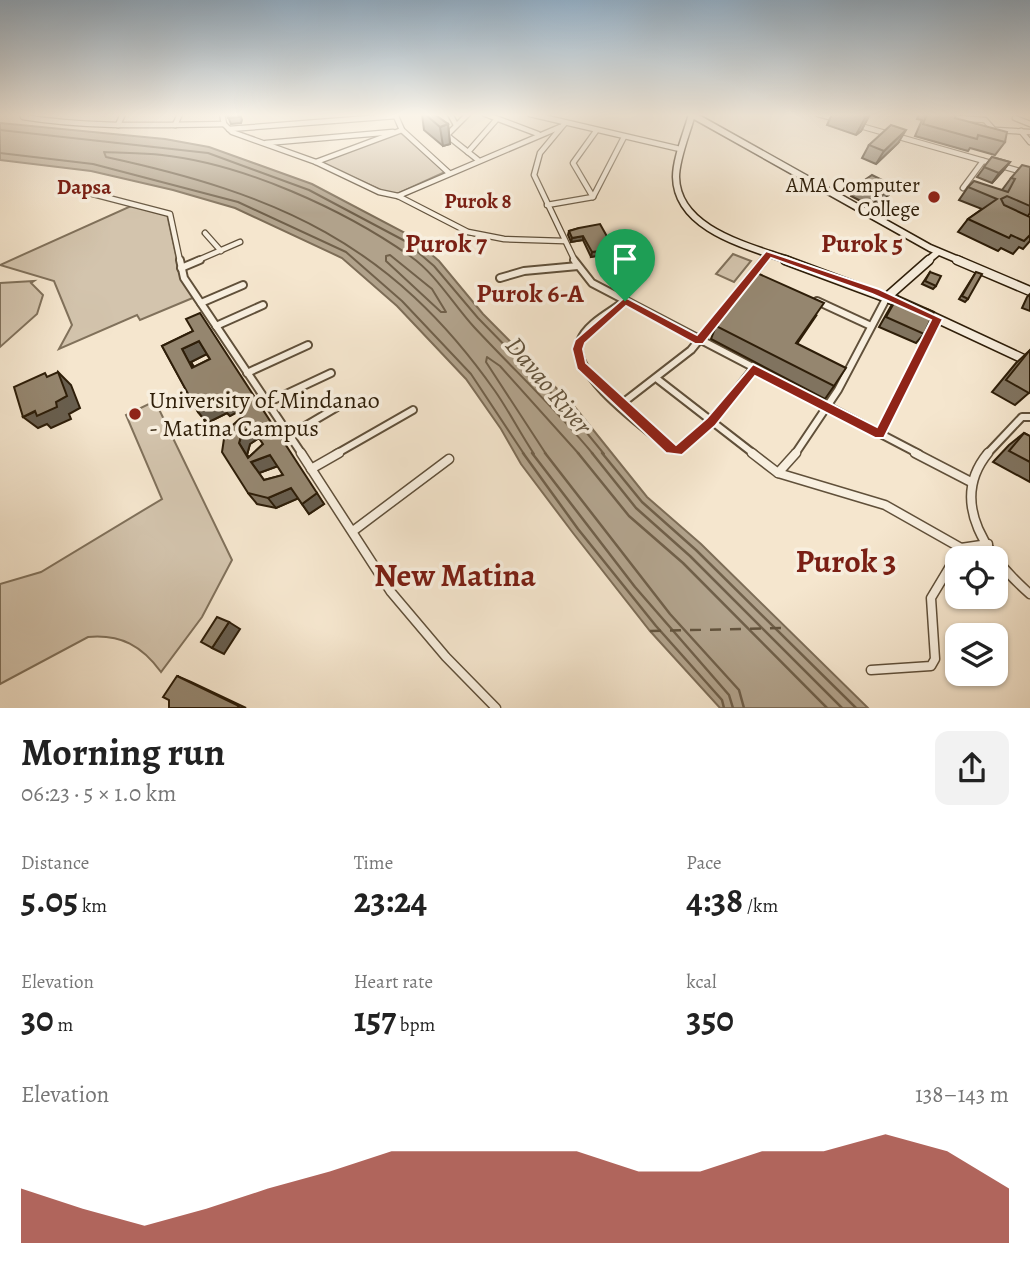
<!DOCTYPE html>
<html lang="en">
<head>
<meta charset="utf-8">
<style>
  body { margin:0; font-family:Alegreya,serif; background:#f2f2f2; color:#222; height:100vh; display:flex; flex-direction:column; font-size:26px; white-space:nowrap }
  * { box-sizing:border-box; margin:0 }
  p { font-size:23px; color:#767676 }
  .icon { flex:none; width:38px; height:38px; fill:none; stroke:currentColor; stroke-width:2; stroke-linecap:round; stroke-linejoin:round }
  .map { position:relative; height:708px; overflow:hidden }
  .drawer { display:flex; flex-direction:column; background:#fff; flex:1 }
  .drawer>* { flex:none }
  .controls { position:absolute; left:945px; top:546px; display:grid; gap:14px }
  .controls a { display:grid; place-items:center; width:63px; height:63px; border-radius:14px; background:#fff; box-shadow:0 2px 5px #0004; font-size:35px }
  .pin { position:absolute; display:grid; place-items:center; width:60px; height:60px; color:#fff; margin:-72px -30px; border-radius:50% 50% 50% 0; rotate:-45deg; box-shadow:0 0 7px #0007 }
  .pin .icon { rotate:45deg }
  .round { display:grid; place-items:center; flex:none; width:74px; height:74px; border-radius:14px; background:#f2f2f2 }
  .headline { display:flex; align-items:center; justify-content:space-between; height:119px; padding:0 21px }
  h1 { font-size:38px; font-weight:700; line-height:52px }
  .stats { display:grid; grid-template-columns:repeat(3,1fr); gap:10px; height:119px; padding:7px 21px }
  .stats div { display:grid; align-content:center }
  .stats b { font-size:35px; font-weight:700 }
  .stats small { font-size:19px; font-weight:400 }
  .stats p { font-size:19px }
  .chart { height:196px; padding:14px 21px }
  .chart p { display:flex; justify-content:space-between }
  .chart svg { width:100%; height:126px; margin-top:7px; fill:#8f2418; opacity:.7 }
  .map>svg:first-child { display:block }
  .green { fill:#d3c4ad; stroke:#80715b; stroke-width:2 }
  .water { fill:#b1a28b; stroke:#7d6d57; stroke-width:2 }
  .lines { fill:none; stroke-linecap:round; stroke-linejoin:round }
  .shore-far1 { stroke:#70604a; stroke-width:2 }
  .shore { stroke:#70604a; stroke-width:2.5 }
  .ferry { stroke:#62533d; stroke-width:2.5; stroke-dasharray:11 9; stroke-linecap:butt }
  .minor-far2-casing { stroke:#60503a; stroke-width:7 }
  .minor-far1-casing { stroke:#60503a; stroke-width:10 }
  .minor-casing { stroke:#60503a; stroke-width:11 }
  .secondary-far1-casing { stroke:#2e1e09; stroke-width:9 }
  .secondary-casing { stroke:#2e1e09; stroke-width:11 }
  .minor-far2 { stroke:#f8efdf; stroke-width:4.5 }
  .minor-far1 { stroke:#f8efdf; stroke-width:6 }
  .minor { stroke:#f8efdf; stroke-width:8 }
  .secondary-far1 { stroke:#f8efdf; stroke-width:6 }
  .secondary { stroke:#f8efdf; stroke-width:8 }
  .wall { fill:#80735f; stroke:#2e1e09; stroke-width:2; fill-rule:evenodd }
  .shaded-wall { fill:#685e4e; stroke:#2e1e09; stroke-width:2 }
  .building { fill:#95866f; stroke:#2e1e09; stroke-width:2; fill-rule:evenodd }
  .route { fill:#8f2418; stroke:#fff; stroke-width:2; fill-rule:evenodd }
  .poi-dot { fill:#8f2418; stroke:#f8efdf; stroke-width:2.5 }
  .labels { text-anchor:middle; stroke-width:7; stroke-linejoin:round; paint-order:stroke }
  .far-poi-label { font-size:21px; fill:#2e1e09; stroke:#f8efdf; text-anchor:end }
  .far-neighbourhood-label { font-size:21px; font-weight:bold; fill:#7a1f14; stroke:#f8efdf }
  .poi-label { font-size:24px; fill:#2e1e09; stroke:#f8efdf; text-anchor:start }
  .neighbourhood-label { font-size:26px; font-weight:bold; fill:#7a1f14; stroke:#f8efdf }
  .water-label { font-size:26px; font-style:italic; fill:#62533d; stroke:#f8efdf }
  .near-neighbourhood-label { font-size:32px; font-weight:bold; fill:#7a1f14; stroke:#f8efdf }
</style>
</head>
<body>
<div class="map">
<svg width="1030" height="708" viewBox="0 0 1030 708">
  <rect width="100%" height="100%" fill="#f5e6ce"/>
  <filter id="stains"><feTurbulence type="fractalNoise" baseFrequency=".00286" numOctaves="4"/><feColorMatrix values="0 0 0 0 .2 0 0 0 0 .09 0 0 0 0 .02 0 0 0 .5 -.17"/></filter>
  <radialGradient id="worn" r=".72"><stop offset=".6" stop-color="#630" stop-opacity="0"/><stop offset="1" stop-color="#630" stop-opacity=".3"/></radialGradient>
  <g class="green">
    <polygon points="400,132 445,172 397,194 383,191 319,162"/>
    <polygon points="131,206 167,214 181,279 195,297 140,320 137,315 59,349 72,325 54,281 0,265"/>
    <polygon points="733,254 751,261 734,282 716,274"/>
    <polygon points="34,281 31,283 43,295 37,314 0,347 0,283"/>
    <path d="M155 401 232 560 202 617 161 672C142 646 121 634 88 637L0 684V584L41 572 162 499 126 415Z"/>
  </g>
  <polygon class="water" points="0,123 165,139 209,147 312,184 409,235 439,261 483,314 574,406 647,497 701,544 868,708 720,708 650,631 573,533 521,464 501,429 466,379 397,306 342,258 235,208 173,190 91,171 0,160"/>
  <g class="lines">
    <g class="shore-far1">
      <polyline points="0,130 208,153 309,190 405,241 434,266 478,318 569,411 604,454"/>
      <polyline points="0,153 93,164 238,202 346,252 402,301 471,374 524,454"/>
      <polygon points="390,255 432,289 446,312 441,312 386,261 386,256"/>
      <path d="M534 454C520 433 509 411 495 391 391 243 277 194 106 157L104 152C123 153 143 153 162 155 244 164 343 209 410 256 436 274 453 304 474 327 514 370 556 409 593 454"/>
      <polyline points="546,454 486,362 487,357 500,366 579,454"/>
    </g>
    <g class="shore">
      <polyline points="523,453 578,529 656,626 722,700 724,708"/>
      <polyline points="532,453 635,587 729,695 733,708"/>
      <polyline points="545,453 670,614 739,690 744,708"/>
      <polyline points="578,453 629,516 683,563 827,708"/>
      <polyline points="592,453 636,508 690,556 842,708"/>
      <polyline points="602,453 642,502 696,550 856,708"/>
    </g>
    <polyline class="ferry" points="650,631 786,628"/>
    <defs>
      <g id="minor-far2">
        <path d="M22 114 23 117C90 128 157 125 224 124"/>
        <polyline points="222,114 224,124 232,132 316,162 379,192 398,196 468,232 504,239 564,241"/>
        <polyline points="395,114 402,130 449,173"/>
        <polyline points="450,114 456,125"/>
        <polyline points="485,114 538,134"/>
        <polyline points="530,114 680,149"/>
        <polyline points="818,114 837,119"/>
        <polyline points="957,118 985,120 993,129"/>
        <polyline points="1015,118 1030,124"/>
        <polyline points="565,123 540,153 534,175 575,261"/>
        <polyline points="118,125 123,114"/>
        <polyline points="175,125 180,114"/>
        <polyline points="857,125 1030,174"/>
        <polyline points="229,129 396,116"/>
        <polyline points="996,130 1030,132"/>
        <polyline points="1021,131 1030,142"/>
        <polyline points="444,133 478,160"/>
        <polyline points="447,135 468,114"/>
        <polyline points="266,143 393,132"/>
        <polyline points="468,152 496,120"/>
        <polyline points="316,162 402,130"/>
        <polyline points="70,188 170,214 180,261"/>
        <polyline points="963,188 983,161"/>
        <polyline points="398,196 560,127"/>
        <polyline points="593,197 573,163 596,131"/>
        <polyline points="547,205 593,197 624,137"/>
        <polyline points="205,233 221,251"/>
        <polyline points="196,261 240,242"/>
        <polyline points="763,261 769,254"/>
      </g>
      <g id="minor-far1">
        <polyline points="180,260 184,278 302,454"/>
        <polyline points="574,260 592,283 919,454"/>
        <polyline points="181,268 200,260"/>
        <polyline points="500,278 524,271 578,266"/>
        <path d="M625 301C611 312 587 323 580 341 568 374 648 430 671 449L680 450 719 412 753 369"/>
        <polyline points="817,301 871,326"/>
        <polyline points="201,303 243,285"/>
        <polyline points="216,326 263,305"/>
        <polyline points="247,373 308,345"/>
        <polyline points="656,378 754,454"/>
        <polyline points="267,403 331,373"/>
        <polyline points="620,405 691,350 764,260"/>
        <polyline points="880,434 937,319"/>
        <polyline points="288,436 339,406"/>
        <polyline points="336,454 413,410"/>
        <polyline points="795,454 838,390 887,297"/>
        <polyline points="987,454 1022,417 1030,417"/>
      </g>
      <g id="minor">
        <polyline points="301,453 391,592 446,657 496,708"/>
        <polyline points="752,453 778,473 885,505 961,548"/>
        <polyline points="915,453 971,482"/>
        <path d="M988 453C947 503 989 558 1030 594"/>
        <polyline points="311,469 339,453"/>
        <polyline points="778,473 796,453"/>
        <polyline points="353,531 449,459"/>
        <polyline points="871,670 931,666 935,659 931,598 961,548 988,544"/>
      </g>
      <g id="secondary-far1">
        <polyline points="691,114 930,248 961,261"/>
        <path d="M692 114C687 133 676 158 676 177 677 230 749 246 790 261"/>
        <polyline points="927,261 938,252"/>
      </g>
      <g id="secondary">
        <polyline points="785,260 903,304"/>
        <polyline points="957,260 1030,291"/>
        <polyline points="887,297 929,260"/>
        <polyline points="925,313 1030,362"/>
      </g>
    </defs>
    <use href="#minor-far2" class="minor-far2-casing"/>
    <use href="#minor-far1" class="minor-far1-casing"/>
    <use href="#minor" class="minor-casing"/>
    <use href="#secondary-far1" class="secondary-far1-casing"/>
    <use href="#secondary" class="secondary-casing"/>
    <use href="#minor-far2" class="minor-far2"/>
    <use href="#minor-far1" class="minor-far1"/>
    <use href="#minor" class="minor"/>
    <use href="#secondary-far1" class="secondary-far1"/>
    <use href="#secondary" class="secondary"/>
  </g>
  <g class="wall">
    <polygon points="227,114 240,114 242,120 241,123 231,124"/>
    <polygon points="422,114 434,114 448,124 450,144 443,146 424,130"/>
    <polygon points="832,114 870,114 861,131 856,135 827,125"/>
    <polygon points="919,114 956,114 955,118 1005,142 995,155 970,148 968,151 915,136 922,120 917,119"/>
    <polygon points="898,143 876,164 862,158 869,145"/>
    <polygon points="992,157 1010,162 992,183 977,177"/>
    <polygon points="1030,167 1030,213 1028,216 1030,217 1030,241 1023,249 1019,247 1013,254 1001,248 998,251 958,232 968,219 982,209 959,200 968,187 1002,190 1011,178"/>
    <polygon points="856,186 894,186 888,196 872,207 851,196"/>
    <polygon points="579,228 613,253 591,257 583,240 571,242 568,235 569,231"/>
    <polygon points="930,272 936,286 933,289 922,284"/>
    <polygon points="976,272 968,299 965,302 959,299"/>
    <polygon points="1030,294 1030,311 1022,308 1027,297"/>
    <polygon points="898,296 924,334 916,343 879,327 891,306"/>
    <polygon points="816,316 797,344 834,386 825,399 711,339 716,326"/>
    <path d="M193 331 324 504 309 514 298 498 276 508 257 504 248 493 244 415 241 410 230 416 227 413 207 423 198 412 162 346ZM206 354 210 359 194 367 191 362ZM259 438 263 444 249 457 247 455 250 444ZM278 466 283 475 264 480 259 473Z"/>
    <polygon points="1030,350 1030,392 1015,405 992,392 1016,363"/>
    <polygon points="1024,433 1030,436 1030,482 993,462 1009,445"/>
  </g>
  <g class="shaded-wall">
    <polygon points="868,114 870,114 861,131 856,135 866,116"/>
    <polygon points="448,124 450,144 443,146 440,127"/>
    <polygon points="906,130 898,143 876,164 884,151"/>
    <polygon points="1010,162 1003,171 992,183 999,173"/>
    <polygon points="894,186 888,196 872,207 878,197"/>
    <polygon points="583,236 583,240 571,242 572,238"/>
    <polygon points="614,249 613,253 591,257 592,252"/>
    <polygon points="199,341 207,354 191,362 201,380 192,368 182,349"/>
    <polygon points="58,372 71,385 80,408 69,414 71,419 51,428 47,424 38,428 23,417 56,402"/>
    <polygon points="234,397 242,409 230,416 227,413 207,423 198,412 219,400"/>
    <polygon points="251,426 259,438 250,444 247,455 252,462 270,455 278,466 259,473 251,462 239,443 242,433"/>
    <polygon points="291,488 299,498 276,508 268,498"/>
    <polygon points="317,493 324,504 309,514 302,504"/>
    <polygon points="229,622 240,629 224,654 212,648"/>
    <polygon points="177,676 191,682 246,708 237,708"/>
  </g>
  <g class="building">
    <polygon points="227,114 239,114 239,117 228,118"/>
    <polygon points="425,114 434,114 448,124 440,127"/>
    <polygon points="927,114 956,114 955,118 1007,132 1005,142 978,135 977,139 923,124"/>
    <polygon points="891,125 906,130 884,151 869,145"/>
    <polygon points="992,157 1010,162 999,173 984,167"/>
    <polygon points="1022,165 1030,167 1030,206 1007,196 1001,199 1004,205 1030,217 1030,235 1024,241 1011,235 1009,238 968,219 997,199 968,187 974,181 1008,192 1015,179 1011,178"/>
    <polygon points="872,175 894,186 878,197 856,186"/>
    <polygon points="600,224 614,249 592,252 583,236 572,238 569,231 579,228"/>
    <polygon points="930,272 941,276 936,286 925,281"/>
    <polygon points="976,272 982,274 968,299 962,296"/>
    <polygon points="757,273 824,303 796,343 846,368 834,386 716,326"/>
    <polygon points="898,296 934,312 924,334 886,317"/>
    <path d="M200 313 317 493 302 504 291 488 268 498 248 493 222 452 225 432 244 415 234 397 221 404 219 400 198 412 162 346 193 331 186 319ZM199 341 210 359 192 368 182 349ZM251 426 263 444 248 458 239 443 242 433ZM270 455 283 475 264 480 251 462Z"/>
    <polygon points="1030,350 1030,392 1029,393 1006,380"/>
    <polygon points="58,372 67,396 56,402 57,407 37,416 35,411 23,417 14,387 45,373 47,377"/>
    <polygon points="1024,433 1030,436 1030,462 1009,451"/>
    <polygon points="217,617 229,622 212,648 201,642"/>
    <polygon points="177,676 239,706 237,708 169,708 169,700 163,697"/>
  </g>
  <linearGradient id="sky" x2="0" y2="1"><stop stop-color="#92adc3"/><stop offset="0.54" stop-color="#faf4e9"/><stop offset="1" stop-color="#faf4e9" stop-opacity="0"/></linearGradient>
  <rect width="1030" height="213" fill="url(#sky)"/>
  <path class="route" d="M766 251 879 289 943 319 884 438H875L755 376 715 426 682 455 666 453 577 369 572 349 575 340 625 297 697 335ZM771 258 872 294 931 320 877 427 753 364 707 418 676 445 586 363 583 349 585 343 626 306 695 344H703Z"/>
  <g class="poi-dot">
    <circle cx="934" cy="197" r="7"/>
    <circle cx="135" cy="414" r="7"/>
  </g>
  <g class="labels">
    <g class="far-poi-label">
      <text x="920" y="192">AMA Computer<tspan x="920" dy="24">College</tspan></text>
    </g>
    <g class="far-neighbourhood-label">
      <text x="84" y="194">Dapsa</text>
      <text x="478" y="208">Purok 8</text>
    </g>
    <g class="poi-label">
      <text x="149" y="408">University of Mindanao<tspan x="149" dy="28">- Matina Campus</tspan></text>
    </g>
    <g class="neighbourhood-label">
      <text x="446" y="252">Purok 7</text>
      <text x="862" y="252">Purok 5</text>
      <text x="530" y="302">Purok 6-A</text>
    </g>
    <g class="water-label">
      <text transform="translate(549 385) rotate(50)" y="9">Davao River</text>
    </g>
    <g class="near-neighbourhood-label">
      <text x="846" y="572">Purok 3</text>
      <text x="455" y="586">New Matina</text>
    </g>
  </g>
  <rect width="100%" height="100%" filter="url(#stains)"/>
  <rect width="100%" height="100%" fill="url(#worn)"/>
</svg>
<div class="controls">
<a><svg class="icon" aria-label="locate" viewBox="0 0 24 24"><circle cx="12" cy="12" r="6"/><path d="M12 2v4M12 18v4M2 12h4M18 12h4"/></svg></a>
<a><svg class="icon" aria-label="layers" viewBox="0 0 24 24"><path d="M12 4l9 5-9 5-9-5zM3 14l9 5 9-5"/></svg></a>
</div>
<div class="pin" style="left:625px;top:301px;background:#1e9e55"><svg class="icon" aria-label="arrive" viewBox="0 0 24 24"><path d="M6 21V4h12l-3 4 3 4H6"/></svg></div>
</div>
<section class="drawer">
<div class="headline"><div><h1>Morning run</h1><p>06:23 · 5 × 1.0 km</p></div><a class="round"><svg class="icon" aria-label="share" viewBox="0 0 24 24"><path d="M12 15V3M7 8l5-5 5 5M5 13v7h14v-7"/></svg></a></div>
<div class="stats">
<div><p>Distance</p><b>5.05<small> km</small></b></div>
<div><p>Time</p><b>23:24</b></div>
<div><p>Pace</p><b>4:38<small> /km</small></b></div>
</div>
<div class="stats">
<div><p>Elevation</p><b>30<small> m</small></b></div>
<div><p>Heart rate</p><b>157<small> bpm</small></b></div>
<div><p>kcal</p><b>350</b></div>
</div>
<div class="chart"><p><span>Elevation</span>138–143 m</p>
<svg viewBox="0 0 160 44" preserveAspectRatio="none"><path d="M0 44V25L10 32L20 38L30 32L40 25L50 19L60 12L70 12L80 12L90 12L100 19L110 19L120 12L130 12L140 6L150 12L160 25V44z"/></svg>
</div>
</section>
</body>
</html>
